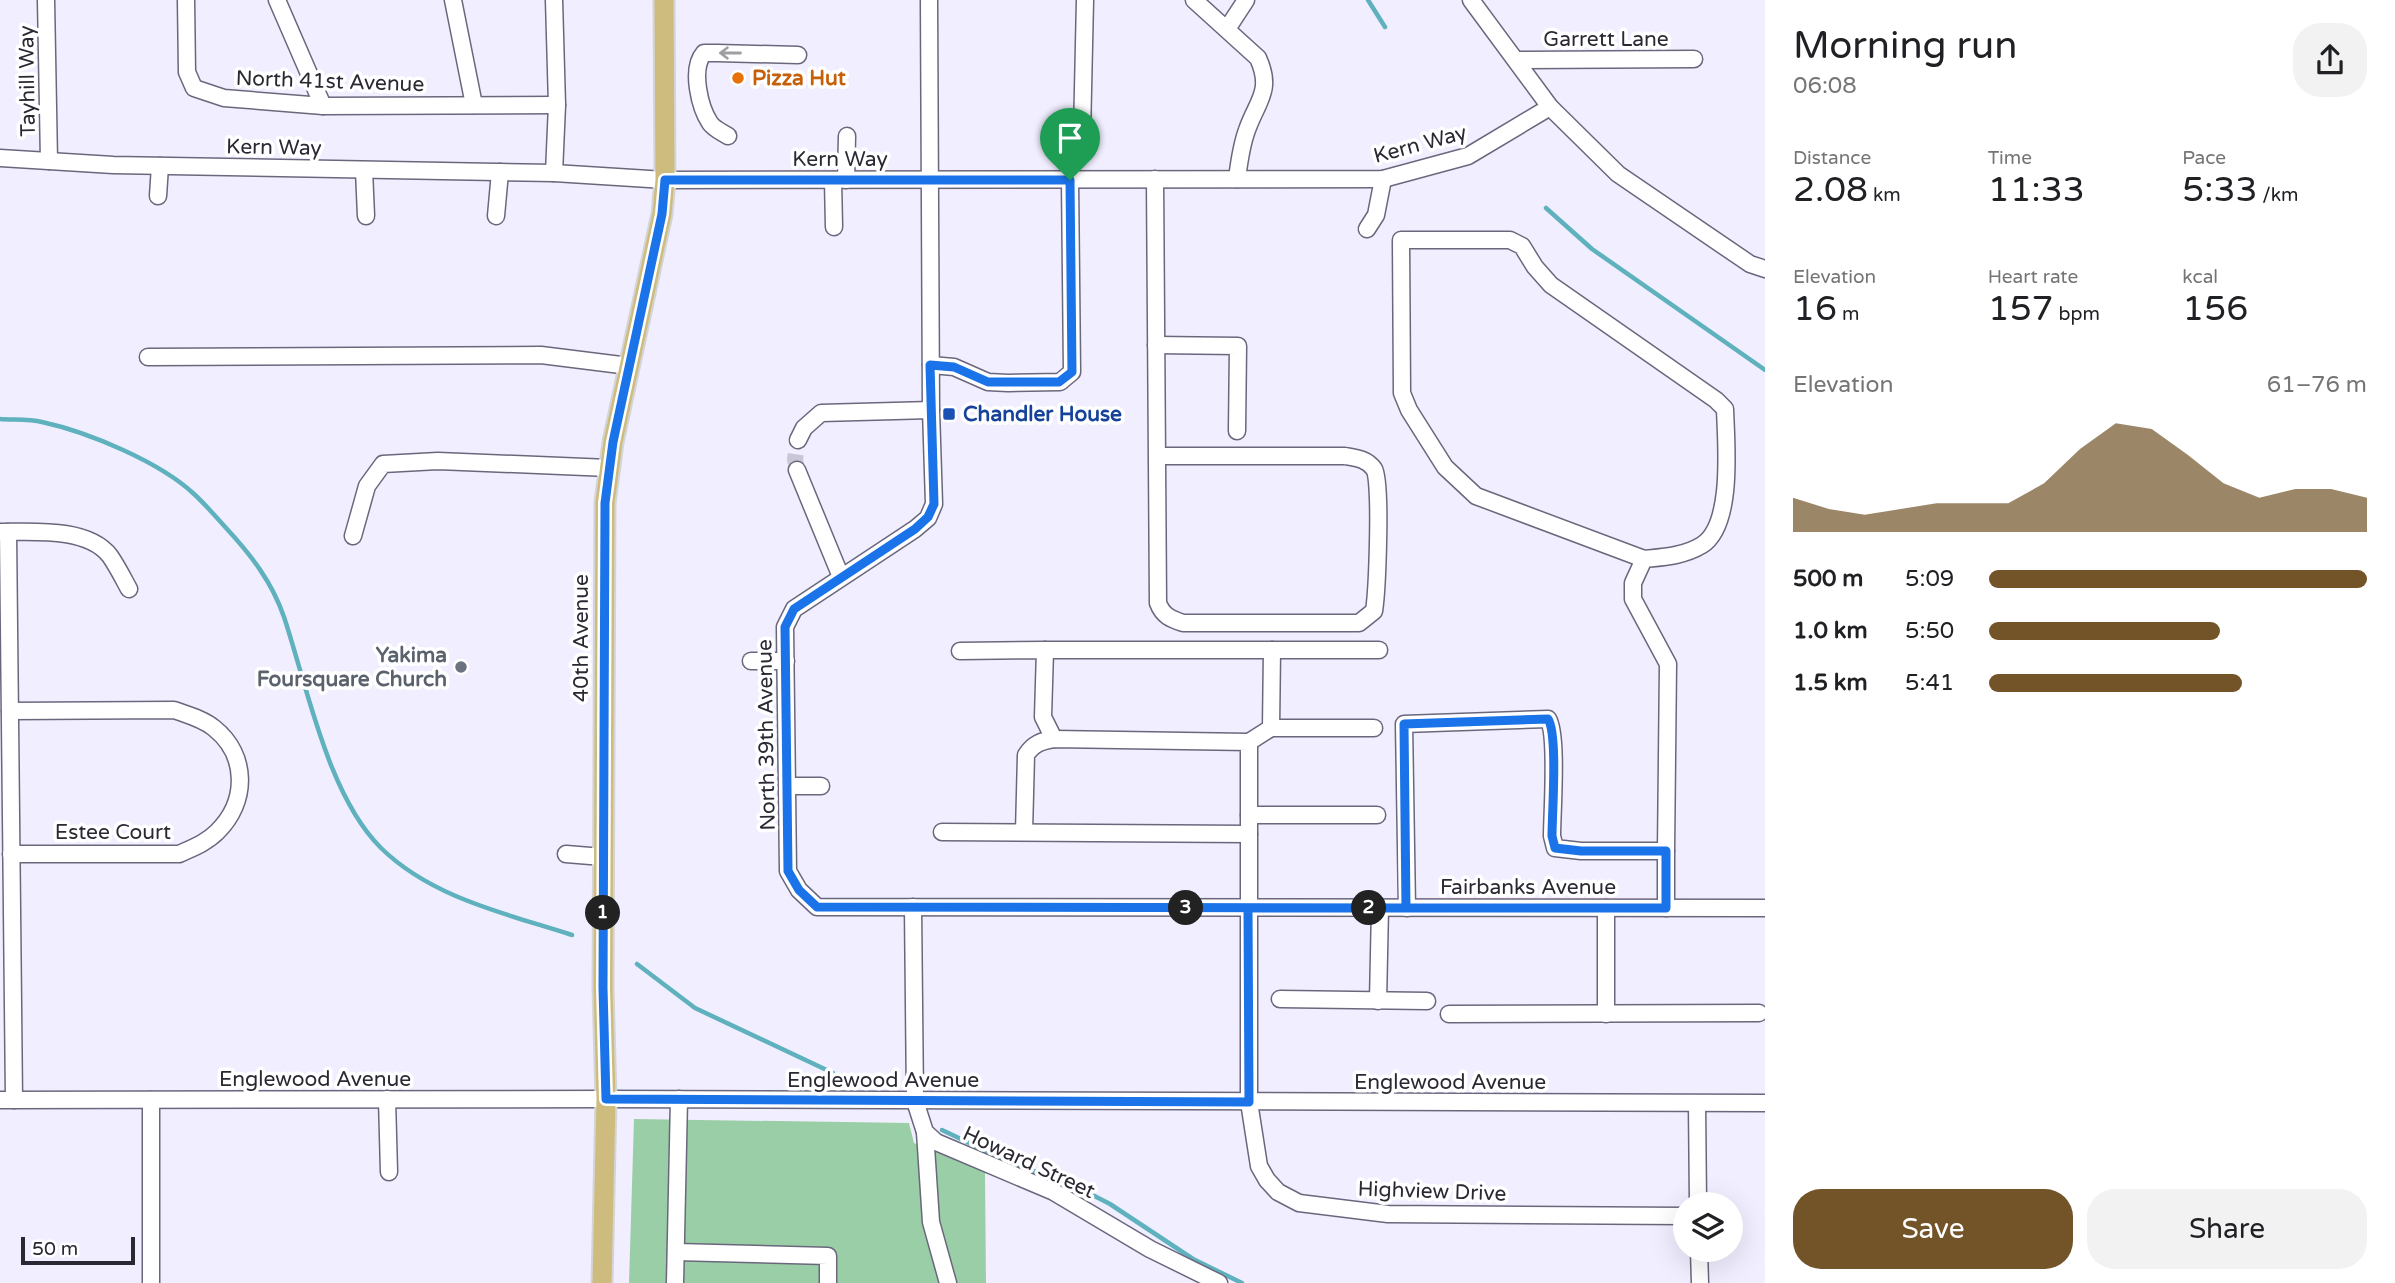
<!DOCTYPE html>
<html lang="en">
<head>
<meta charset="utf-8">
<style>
  body { margin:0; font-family:"Varela Round",sans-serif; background:#f2f2f2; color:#202124; height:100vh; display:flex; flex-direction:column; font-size:26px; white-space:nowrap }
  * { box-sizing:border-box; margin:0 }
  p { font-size:23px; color:#757577 }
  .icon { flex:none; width:38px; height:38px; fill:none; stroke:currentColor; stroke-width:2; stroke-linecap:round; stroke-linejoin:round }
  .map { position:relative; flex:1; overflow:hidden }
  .drawer { display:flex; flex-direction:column; background:#fff; width:630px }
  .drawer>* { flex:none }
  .controls { position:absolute; left:1673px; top:1192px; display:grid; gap:14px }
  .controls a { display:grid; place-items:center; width:70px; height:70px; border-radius:50%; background:#fff; box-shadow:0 7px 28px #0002; font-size:35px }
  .scale { position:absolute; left:21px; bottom:18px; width:114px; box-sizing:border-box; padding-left:7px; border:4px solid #2a2832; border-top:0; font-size:19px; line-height:24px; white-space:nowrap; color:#2a2832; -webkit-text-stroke:5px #fff; paint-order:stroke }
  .pin { position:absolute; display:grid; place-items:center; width:60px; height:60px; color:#fff; margin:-72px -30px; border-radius:50% 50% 50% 0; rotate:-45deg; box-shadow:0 0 7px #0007 }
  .pin .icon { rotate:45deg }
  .km { position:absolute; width:35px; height:35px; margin:-18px; border-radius:50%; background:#222; color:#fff; font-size:19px; line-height:35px; text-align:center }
  .round { display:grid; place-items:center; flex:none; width:74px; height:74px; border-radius:28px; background:#f2f2f2 }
  .head { display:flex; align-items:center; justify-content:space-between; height:119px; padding:0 28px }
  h1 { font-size:38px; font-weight:600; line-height:52px }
  .figures { display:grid; grid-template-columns:repeat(3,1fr); gap:10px; height:119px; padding:7px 28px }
  .figures div { display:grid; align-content:center }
  .figures b { font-size:35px; font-weight:600 }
  .figures small { font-size:19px; font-weight:400 }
  .figures p { font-size:19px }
  .chart { height:196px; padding:14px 28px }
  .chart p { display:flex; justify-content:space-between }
  .chart svg { width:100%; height:126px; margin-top:7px; fill:#735429; opacity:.7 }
  .cta { display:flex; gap:14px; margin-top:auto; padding:14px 28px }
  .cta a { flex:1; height:80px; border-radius:28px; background:#735429; color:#fff; font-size:28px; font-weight:600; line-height:80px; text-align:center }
  .cta a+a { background:#f2f2f2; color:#202124 }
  ul { padding:0 28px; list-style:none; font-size:23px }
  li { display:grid; grid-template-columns:112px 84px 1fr; align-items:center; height:52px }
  li i { height:18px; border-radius:9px; background:#735429 }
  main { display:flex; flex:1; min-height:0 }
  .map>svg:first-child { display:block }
  .green { fill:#9acea6 }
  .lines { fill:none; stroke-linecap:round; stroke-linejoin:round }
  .stream { stroke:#5eb1bd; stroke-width:4.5 }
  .minor-tunnel { stroke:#c9c7d6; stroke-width:16; stroke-dasharray:16 8; stroke-linecap:butt }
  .minor-casing { stroke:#6a677d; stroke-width:19 }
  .major-casing { stroke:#d4d4d6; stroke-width:23 }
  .minor { stroke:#fff; stroke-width:16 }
  .major { stroke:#cdbc7d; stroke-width:19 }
  .oneway { stroke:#9f9ea3 }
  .route-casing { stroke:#fff; stroke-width:14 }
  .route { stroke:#1a73e8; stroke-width:9 }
  .food-dot { fill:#e8710a; stroke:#fff; stroke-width:2.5 }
  .transit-dot { fill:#1a4fb4; stroke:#fff; stroke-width:2.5 }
  .worship-dot { fill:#6b7280; stroke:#fff; stroke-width:2.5 }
  .labels { text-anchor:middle; stroke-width:7; stroke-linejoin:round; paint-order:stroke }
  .street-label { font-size:21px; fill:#2a2832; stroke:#fff }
  .food-label { font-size:21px; font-weight:bold; fill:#c56008; stroke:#fff; text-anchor:start }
  .transit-label { font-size:21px; font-weight:bold; fill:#164399; stroke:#fff; text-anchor:start }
  .worship-label { font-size:21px; font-weight:bold; fill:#5b616d; stroke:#fff; text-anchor:end }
</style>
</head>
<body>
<main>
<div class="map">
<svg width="1765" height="1283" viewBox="0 0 1765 1283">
  <rect width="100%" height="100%" fill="#f1efff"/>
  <polygon class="green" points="634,1119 909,1123 914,1143 985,1172 986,1283 629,1283"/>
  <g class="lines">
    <g class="stream">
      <polyline points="1368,0 1385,27"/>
      <polyline points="1546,208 1592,249 1765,370"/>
      <path d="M0 419C14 420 29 419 42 422 88 432 160 462 194 494 206 505 216 517 227 529 251 555 272 582 284 617 307 686 328 796 381 848 432 898 507 914 572 935"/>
      <polyline points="637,964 695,1008 833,1073"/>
      <polyline points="942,1130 1005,1160 1075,1186 1110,1204 1193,1259 1242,1283"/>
    </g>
    <polyline class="minor-tunnel" points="797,470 795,459 798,440"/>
    <defs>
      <g id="minor">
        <polyline points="46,0 49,161"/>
        <polyline points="186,0 187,72 194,88 224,98 323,106 557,105"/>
        <polyline points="277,0 323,106"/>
        <polyline points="453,0 474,105"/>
        <polyline points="929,0 931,410 934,504 928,518 915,529 794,609 785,627 788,871 799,890 817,907 1765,908"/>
        <path d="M1194 0 1258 58C1273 91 1257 101 1247 130 1241 146 1239 163 1237 179"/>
        <polyline points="1471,0 1550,107 1618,174 1750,264 1765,269"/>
        <polyline points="1227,29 1246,0"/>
        <polyline points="1518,60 1694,59"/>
        <polyline points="1082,134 1085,0"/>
        <path d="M728 136C722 132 714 129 710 123 700 108 690 69 704 53H717L798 55"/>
        <polyline points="0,158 113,165 554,173 665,180 1383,179 1468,156 1550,107"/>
        <polyline points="364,170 366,216"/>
        <polyline points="554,173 557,105 554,0"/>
        <path d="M1155 179C1156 321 1157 462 1158 603 1163 616 1171 619 1183 623H1359L1374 611C1377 592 1382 481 1374 469 1367 459 1357 458 1345 456H1157"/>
        <polyline points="833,180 834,227"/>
        <polyline points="846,180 847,136"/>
        <polyline points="158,196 160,166"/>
        <polyline points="496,216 500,172"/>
        <polyline points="1367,229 1376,215 1383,179"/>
        <polyline points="1156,345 1238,346 1237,431"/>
        <polyline points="148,357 541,355 629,366"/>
        <polyline points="931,365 954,367 988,382 1008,383 1060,382 1072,372 1070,180"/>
        <polyline points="798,440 804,428 821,413 931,410"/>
        <polyline points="797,470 841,577"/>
        <path d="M0 532C32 532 88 527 110 556 117 566 123 578 129 589"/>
        <polyline points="8,532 14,1100"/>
        <polyline points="353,536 367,486 383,464 438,461 609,468"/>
        <path d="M1644 559C1664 557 1684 556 1702 545 1734 525 1726 442 1725 409L1716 400 1551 285 1535 267 1522 246 1510 240H1401L1402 393 1409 410 1445 467 1476 496 1644 559 1633 583V599L1668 664 1666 851"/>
        <polyline points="1045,650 1379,650"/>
        <polyline points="960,651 1045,650 1043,717 1054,739"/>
        <polyline points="751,661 786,661"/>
        <path d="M10 711 174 710C188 715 203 719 214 728 248 755 248 802 217 832 206 843 192 848 179 854H11"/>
        <polyline points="1271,728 1374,728"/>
        <polyline points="1249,742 1271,728 1272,650"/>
        <polyline points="787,786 821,786"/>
        <polyline points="1249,815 1377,815"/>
        <polyline points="942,832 1249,834"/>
        <path d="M1024 832 1026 755C1033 744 1041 741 1054 739L1249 742V1102L1259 1166 1267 1180 1278 1192 1299 1203 1388 1214 1685 1216"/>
        <polyline points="566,854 603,857"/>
        <polyline points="913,907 915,1101 925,1132 936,1142 1054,1192 1150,1249 1219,1283"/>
        <path d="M1407 908 1404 724 1548 719C1558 734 1552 814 1552 836L1555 848 1581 851H1666V908"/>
        <polyline points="1280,999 1427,1001"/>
        <polyline points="1378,1001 1380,908"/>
        <polyline points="1449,1014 1759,1013"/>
        <polyline points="1606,1014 1606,908"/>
        <polyline points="387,1099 389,1172"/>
        <polyline points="0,1100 606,1099 1765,1103"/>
        <polyline points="1697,1104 1698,1204"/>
        <polyline points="925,1132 931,1222 948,1283"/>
        <polyline points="1699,1250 1700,1283"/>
        <polyline points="676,1252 828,1256 828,1283"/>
        <polyline points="151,1283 151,1100"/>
        <polyline points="675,1283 679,1099"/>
      </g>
      <polyline id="major" points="602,1283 606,1099 603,988 605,503 613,442 662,214 665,180 664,0"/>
    </defs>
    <use href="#minor" class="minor-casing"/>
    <use href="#major" class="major-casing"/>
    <use href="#minor" class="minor"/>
    <use href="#major" class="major"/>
  </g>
  <defs><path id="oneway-shaft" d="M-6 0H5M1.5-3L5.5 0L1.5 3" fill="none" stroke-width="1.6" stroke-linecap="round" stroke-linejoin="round" transform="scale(1.75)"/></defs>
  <use class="oneway" href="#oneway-shaft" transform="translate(730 53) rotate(180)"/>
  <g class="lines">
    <defs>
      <path id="route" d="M1070 180H665L662 214 613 442 605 503 603 988 606 1099 1249 1102 1248 908H1666V851H1581L1555 848 1552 836C1552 814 1558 734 1548 719L1404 724 1406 908 817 907 799 890 788 871 785 627 794 609 915 529 928 517 934 504 930 365 954 367 988 382H1059L1072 372 1070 180"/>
    </defs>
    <use href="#route" class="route-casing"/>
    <use href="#route" class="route"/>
  </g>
  <circle class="food-dot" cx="738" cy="78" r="7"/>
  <rect class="transit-dot" x="942" y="407" width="14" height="14" rx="3.5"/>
  <circle class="worship-dot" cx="461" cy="667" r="7"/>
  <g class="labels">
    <g class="street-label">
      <text x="1606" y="46">Garrett Lane</text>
      <text transform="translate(27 81) rotate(-91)" y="7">Tayhill Way</text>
      <text transform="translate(330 81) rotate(2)" y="7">North 41st Avenue</text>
      <text transform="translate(1420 144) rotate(-15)" y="7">Kern Way</text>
      <text transform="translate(274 147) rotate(1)" y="7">Kern Way</text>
      <text x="840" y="166">Kern Way</text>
      <text transform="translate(581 638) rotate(-90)" y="7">40th Avenue</text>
      <text transform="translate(766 735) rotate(-91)" y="7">North 39th Avenue</text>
      <text x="113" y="839">Estee Court</text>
      <text x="1528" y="894">Fairbanks Avenue</text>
      <text x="315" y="1086">Englewood Avenue</text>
      <text x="883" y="1087">Englewood Avenue</text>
      <text x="1450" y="1089">Englewood Avenue</text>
      <text transform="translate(1029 1162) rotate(25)" y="7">Howard Street</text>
      <text transform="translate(1432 1191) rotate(2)" y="7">Highview Drive</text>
    </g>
    <g class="food-label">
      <text x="752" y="85">Pizza Hut</text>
    </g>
    <g class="transit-label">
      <text x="963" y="421">Chandler House</text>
    </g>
    <g class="worship-label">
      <text x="447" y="662">Yakima<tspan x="447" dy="24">Foursquare Church</tspan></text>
    </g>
  </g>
</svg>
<div class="controls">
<a><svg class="icon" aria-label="layers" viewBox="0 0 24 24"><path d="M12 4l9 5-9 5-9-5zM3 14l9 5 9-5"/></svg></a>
</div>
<div class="scale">50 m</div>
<div class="pin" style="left:1070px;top:180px;background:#1e9e55"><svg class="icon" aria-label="arrive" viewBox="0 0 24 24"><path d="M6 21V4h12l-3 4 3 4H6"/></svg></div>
<b class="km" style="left:603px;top:913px">1</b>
<b class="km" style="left:1369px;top:908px">2</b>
<b class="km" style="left:1186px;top:908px">3</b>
</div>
<section class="drawer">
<div class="head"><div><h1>Morning run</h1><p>06:08</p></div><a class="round"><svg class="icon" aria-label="share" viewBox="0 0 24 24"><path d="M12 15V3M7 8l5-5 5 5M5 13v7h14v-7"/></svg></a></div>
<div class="figures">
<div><p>Distance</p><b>2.08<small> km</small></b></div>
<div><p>Time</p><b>11:33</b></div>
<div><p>Pace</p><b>5:33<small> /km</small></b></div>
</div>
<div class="figures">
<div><p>Elevation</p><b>16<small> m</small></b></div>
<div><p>Heart rate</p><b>157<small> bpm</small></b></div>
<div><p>kcal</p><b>156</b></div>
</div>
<div class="chart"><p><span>Elevation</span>61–76 m</p>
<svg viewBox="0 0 160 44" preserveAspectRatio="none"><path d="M0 44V32L10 36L20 38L30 36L40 34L50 34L60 34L70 27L80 15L90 6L100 8L110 17L120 27L130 32L140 29L150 29L160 32V44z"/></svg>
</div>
<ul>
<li><b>500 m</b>5:09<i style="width:100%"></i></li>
<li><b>1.0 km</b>5:50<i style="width:61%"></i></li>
<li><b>1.5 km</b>5:41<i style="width:67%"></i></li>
</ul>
<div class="cta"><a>Save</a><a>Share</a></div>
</section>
</main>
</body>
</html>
